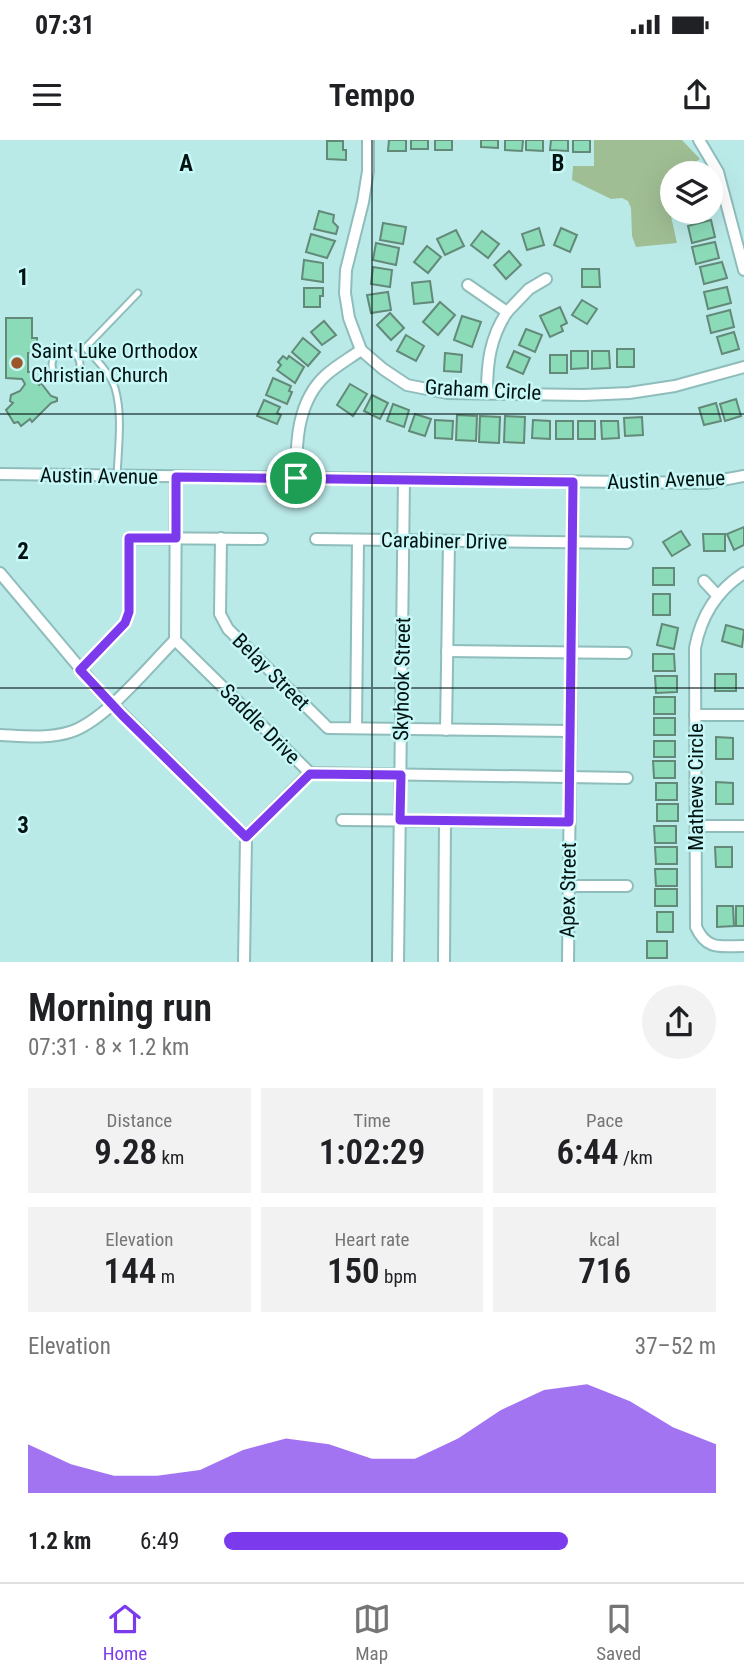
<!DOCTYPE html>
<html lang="en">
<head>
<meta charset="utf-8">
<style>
  body { margin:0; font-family:"Roboto Condensed",sans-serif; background:#f2f2f2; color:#202124; height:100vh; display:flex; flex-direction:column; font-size:26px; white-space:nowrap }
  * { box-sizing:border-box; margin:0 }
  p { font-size:23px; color:#757577 }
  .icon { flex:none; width:38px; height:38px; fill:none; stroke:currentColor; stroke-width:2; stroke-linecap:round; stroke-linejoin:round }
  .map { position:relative; height:822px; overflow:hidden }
  .details { display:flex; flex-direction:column; background:#fff; flex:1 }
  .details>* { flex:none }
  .controls { position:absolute; left:660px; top:21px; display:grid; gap:14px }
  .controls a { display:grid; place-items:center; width:63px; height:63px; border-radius:50%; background:#fff; box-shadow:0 7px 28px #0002; font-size:35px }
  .pin { position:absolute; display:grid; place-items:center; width:60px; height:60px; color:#fff; margin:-30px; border:4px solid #fff; border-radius:50%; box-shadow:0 2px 7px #0007 }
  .round { display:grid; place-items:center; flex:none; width:74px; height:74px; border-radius:37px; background:#f2f2f2 }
  .overview { display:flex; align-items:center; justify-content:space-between; height:119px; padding:0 28px }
  h1 { font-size:38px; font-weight:600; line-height:52px }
  .stats { display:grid; grid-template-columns:repeat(3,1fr); gap:10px; height:119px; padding:7px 28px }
  .stats div { display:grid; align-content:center; border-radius:0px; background:#f2f2f2; text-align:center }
  .stats b { font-size:35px; font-weight:600 }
  .stats small { font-size:19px; font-weight:400 }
  .stats p { font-size:19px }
  .chart { height:196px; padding:14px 28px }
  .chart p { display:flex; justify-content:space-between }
  .chart svg { width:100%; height:126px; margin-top:7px; fill:#7c3aed; opacity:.7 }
  ul { padding:0 28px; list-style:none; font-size:23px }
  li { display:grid; grid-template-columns:112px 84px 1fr; align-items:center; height:52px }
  li i { height:18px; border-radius:9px; background:#7c3aed }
  .status { display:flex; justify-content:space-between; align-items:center; height:49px; padding:0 35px; background:#fff; direction:ltr }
  .status svg { height:19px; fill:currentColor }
  header { display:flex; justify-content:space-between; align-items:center; height:91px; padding:0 28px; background:#fff; font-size:32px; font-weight:600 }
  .tabs { display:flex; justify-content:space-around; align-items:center; height:98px; border-top:2px solid #e0e0e0; background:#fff; font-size:19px; color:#757577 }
  .tabs a { display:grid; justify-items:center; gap:4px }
  .tabs .selected { color:#7c3aed }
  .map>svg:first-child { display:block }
  .green { fill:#a0be94 }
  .building { fill:#8bdab8; stroke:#638978; stroke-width:2 }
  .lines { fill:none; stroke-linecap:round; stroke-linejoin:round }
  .lane-casing { stroke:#8ebdbb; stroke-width:9 }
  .street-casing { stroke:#8ebdbb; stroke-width:14 }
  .lane { stroke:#fff; stroke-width:5 }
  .street { stroke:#fff; stroke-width:10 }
  .route-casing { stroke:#fff; stroke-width:14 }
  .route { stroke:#7c3aed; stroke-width:9 }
  .grid { fill:none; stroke:#021312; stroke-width:2; stroke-opacity:0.55 }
  .poi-dot { fill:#9b562a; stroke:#c7f7f6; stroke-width:2.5 }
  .labels { text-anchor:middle; stroke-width:5; stroke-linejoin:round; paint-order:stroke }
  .poi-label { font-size:21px; fill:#021312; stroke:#c7f7f6; text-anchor:start }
  .street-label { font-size:21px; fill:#021312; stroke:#c7f7f6 }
  .grid-label { font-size:23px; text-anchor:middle; font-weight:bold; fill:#021312; stroke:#c7f7f6; stroke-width:5; stroke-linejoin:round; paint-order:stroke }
</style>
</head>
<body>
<div class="status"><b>07:31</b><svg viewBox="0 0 49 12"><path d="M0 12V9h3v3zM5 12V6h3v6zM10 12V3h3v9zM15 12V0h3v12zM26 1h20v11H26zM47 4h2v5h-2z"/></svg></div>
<header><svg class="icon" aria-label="menu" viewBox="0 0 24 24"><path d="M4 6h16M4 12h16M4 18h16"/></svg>Tempo<svg class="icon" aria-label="share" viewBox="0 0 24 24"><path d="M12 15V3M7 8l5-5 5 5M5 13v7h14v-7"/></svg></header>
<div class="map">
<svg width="744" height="823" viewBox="0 0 744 823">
  <rect width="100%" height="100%" fill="#baeae8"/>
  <polygon class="green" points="594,0 682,0 700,19 678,33 672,33 672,38 660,46 668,63 677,103 636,107 632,96 631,68 628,61 622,58 611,59 572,40 573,26 594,26"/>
  <g class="building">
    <polygon points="389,0 406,0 406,11 388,11"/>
    <rect x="411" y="0" width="17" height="9"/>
    <rect x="435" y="0" width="17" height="10"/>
    <polygon points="481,0 498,0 498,8 481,7"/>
    <polygon points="505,0 523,0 522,11 505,10"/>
    <polygon points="526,0 543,0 543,11 526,10"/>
    <polygon points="551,0 568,0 568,11 550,10"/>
    <rect x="573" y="0" width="17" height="12"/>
    <polygon points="327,1 343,1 343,10 346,10 346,20 327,19"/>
    <polygon points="319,71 334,75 333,82 338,87 336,94 314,89"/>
    <polygon points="683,72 707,72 708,75 685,80"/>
    <polygon points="711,80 715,97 692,103 688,86"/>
    <polygon points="383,83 406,87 403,104 380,100"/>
    <polygon points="539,88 544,105 527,110 522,94"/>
    <polygon points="561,88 577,95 570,112 554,105"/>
    <polygon points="456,90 464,106 445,115 437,99"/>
    <polygon points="482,91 499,104 488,118 471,105"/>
    <polygon points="311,94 335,101 327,118 306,112"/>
    <polygon points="715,102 719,118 696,124 692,107"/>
    <polygon points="376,103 399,108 396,125 373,120"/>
    <polygon points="427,106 441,117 428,133 414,122"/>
    <polygon points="509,111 521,125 506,139 494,125"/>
    <polygon points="304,120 323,123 323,142 302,139"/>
    <polygon points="722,122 727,138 704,144 700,127"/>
    <polygon points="373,127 392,130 390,147 371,144"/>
    <polygon points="582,129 599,129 600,147 582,147"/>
    <polygon points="430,141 433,162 414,164 412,143"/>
    <polygon points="727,147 731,163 708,169 704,152"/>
    <polygon points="304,148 323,148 323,156 320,156 320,167 304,167"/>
    <polygon points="388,152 391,170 371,173 367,155"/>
    <polygon points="582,160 597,169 587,184 572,175"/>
    <polygon points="440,162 455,175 438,195 423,182"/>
    <polygon points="560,167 567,183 561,186 563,191 550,197 540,176"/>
    <polygon points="730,170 734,187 711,193 707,176"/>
    <polygon points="390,173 404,188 391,200 377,185"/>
    <polygon points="462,176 481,182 472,207 454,200"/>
    <polygon points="6,178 32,178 32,198 37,198 37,206 32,206 32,213 28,213 28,232 32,232 32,238 39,245 41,243 51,256 57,258 57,261 51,263 32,282 30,279 21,286 18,282 14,283 6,270 13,263 10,261 11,255 20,251 25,244 22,239 6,238"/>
    <polygon points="324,181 336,195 322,205 311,192"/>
    <polygon points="526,189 542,195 535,212 519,205"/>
    <polygon points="734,192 739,209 722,214 717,197"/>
    <polygon points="406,195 424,206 416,221 397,211"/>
    <polygon points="303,198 320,212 308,226 292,212"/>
    <rect x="617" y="209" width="17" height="18"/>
    <polygon points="514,211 530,218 523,234 507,227"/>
    <polygon points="571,211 588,211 588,228 571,229"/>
    <polygon points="592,211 609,211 610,228 592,229"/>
    <polygon points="445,213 462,215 461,232 444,231"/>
    <rect x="550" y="215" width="17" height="18"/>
    <polygon points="283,216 287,219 289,216 304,227 295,243 277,230 281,225 278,222"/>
    <polygon points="273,238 291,246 289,251 292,252 287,264 266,255"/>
    <polygon points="350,244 367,254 353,276 337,265"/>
    <polygon points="372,255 388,263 380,279 364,271"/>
    <polygon points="736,259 741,276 725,281 720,264"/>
    <polygon points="264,260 280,267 277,273 281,275 277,284 257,276"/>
    <polygon points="716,263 721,281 704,285 699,268"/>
    <polygon points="393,264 409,270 404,287 387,281"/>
    <polygon points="415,274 431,279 425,296 409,291"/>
    <polygon points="457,275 477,276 476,301 456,300"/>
    <polygon points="480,276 500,277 499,303 479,302"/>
    <polygon points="505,276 525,277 524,303 504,302"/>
    <polygon points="642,277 643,295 625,296 624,278"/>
    <polygon points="435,280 453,281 452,299 435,298"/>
    <polygon points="533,280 550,281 550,299 532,298"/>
    <rect x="556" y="281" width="17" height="18"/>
    <rect x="578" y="281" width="17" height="18"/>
    <polygon points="601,281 618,281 619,298 602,299"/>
    <polygon points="744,387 744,405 734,410 727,394"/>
    <polygon points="681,391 690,405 672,416 663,402"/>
    <polygon points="703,394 725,394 725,411 704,411"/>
    <rect x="653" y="428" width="21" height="17"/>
    <rect x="653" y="454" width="17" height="21"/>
    <polygon points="662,484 678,488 674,509 657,505"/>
    <polygon points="726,485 744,490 742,507 722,501"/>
    <polygon points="653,514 674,514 675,531 653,531"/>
    <rect x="715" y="534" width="21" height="17"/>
    <polygon points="655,536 677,536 677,552 656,553"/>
    <rect x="654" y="557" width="21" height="17"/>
    <rect x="654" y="578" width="21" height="17"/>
    <polygon points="716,597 733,598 733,619 716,619"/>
    <rect x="654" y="601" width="21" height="16"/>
    <polygon points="653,621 675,621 675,638 654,638"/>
    <polygon points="716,642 733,643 733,664 716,664"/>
    <rect x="656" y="643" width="21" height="17"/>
    <rect x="657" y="664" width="21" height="17"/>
    <polygon points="654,686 676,686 676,703 655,703"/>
    <polygon points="655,707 677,707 677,724 656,724"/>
    <polygon points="715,707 732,707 732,727 716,727"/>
    <polygon points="655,729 677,729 677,746 656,746"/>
    <rect x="655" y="749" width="22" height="17"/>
    <polygon points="717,766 733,766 734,786 717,787"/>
    <rect x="736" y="766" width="8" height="20"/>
    <rect x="657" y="772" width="16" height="20"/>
    <rect x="647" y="801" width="20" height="17"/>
  </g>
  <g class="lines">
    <defs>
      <g id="lane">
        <circle cx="66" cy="225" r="14"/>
        <path d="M117 337C118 309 123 275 115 248 110 233 96 219 85 208L138 153"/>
      </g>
      <g id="street">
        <polyline points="368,0 368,31 363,62 346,130 345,153 349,178 361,210 383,229 407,245 447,253 584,255 629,253 675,246 744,227"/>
        <polyline points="699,0 718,32 744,130"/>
        <path d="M468 145 507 172C490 198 487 222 487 253"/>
        <polyline points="507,172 529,149 546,139"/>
        <polyline points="0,334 706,343 744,336"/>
        <path d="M296 338C296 303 297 261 326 235 336 226 350 218 361 210"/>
        <polyline points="221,398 220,474 228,489 328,588 570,591"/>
        <polyline points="316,399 627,403"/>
        <polyline points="0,433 100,552 246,697 244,823"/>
        <path d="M744 433C716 451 701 476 695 508L696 787C707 811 721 806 744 806"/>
        <polyline points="704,441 717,455"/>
        <polyline points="175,500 310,633 627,638"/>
        <polyline points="175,500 176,337"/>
        <polyline points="447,511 626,513"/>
        <polyline points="80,530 125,483 129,472 129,398 262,399"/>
        <polyline points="695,575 744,575"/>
        <polyline points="356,588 358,400"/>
        <polyline points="446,590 449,401"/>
        <path d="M0 595C22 596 48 599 70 592 105 581 148 527 175 500"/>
        <polyline points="342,680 569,682"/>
        <polyline points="696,686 744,686"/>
        <polyline points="246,697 310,633"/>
        <polyline points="568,746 627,746"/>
        <polyline points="398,823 404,339"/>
        <polyline points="444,823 445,681"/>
        <polyline points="568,823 573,342"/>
      </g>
    </defs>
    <use href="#lane" class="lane-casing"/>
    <use href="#street" class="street-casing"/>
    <use href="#lane" class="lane"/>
    <use href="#street" class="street"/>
  </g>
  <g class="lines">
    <defs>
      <polygon id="route" points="176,337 573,342 569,682 400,680 401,635 310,634 246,697 122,575 80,530 125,483 129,472 129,398 176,398"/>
    </defs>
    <use href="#route" class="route-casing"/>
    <use href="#route" class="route"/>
  </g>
  <path class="grid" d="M372 0V823M0 274H744M0 548H744"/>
  <circle class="poi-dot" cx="17" cy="223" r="7"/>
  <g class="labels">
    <g class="poi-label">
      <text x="31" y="218">Saint Luke Orthodox<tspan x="31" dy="24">Christian Church</tspan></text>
    </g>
    <g class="street-label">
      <text transform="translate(483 250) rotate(3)" y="7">Graham Circle</text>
      <text transform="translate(99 336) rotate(1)" y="7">Austin Avenue</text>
      <text transform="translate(666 340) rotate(-2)" y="7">Austin Avenue</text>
      <text transform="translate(444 401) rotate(1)" y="7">Carabiner Drive</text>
      <text transform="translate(271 532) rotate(45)" y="7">Belay Street</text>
      <text transform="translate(402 539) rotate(-89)" y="7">Skyhook Street</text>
      <text transform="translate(260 584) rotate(45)" y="7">Saddle Drive</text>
      <text transform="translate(696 647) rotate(-90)" y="7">Mathews Circle</text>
      <text transform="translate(568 750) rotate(-89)" y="7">Apex Street</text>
    </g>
  </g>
  <g class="grid-label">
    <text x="186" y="31">A</text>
    <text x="558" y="31">B</text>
    <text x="23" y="145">1</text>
    <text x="23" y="419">2</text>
    <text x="23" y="693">3</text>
  </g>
</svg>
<div class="controls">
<a><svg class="icon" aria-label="layers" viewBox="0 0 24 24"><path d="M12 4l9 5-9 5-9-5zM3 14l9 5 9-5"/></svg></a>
</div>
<div class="pin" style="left:296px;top:338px;background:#1e9e55"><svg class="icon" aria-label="arrive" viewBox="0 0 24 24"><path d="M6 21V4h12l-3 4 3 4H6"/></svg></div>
</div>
<section class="details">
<div class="overview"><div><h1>Morning run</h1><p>07:31 · 8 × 1.2 km</p></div><a class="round"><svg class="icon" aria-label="share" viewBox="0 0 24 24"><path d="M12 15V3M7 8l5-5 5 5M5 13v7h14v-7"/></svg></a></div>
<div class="stats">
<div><p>Distance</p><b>9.28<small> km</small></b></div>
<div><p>Time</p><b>1:02:29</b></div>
<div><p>Pace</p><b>6:44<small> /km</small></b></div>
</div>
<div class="stats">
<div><p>Elevation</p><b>144<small> m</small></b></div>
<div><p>Heart rate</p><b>150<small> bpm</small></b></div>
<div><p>kcal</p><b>716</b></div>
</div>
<div class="chart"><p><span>Elevation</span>37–52 m</p>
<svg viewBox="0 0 160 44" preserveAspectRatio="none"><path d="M0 44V27L10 34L20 38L30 38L40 36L50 29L60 25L70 27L80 32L90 32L100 25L110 15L120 8L130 6L140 12L150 21L160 27V44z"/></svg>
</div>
<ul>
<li><b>1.2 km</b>6:49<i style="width:70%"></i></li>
</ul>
</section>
<nav class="tabs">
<a class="selected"><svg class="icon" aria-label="home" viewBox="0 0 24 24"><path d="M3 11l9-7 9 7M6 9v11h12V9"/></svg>Home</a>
<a><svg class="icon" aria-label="map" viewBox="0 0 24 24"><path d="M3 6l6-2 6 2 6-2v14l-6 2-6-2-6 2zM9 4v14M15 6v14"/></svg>Map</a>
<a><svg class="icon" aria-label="saved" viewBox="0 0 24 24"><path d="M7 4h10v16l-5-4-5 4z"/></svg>Saved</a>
</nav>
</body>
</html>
